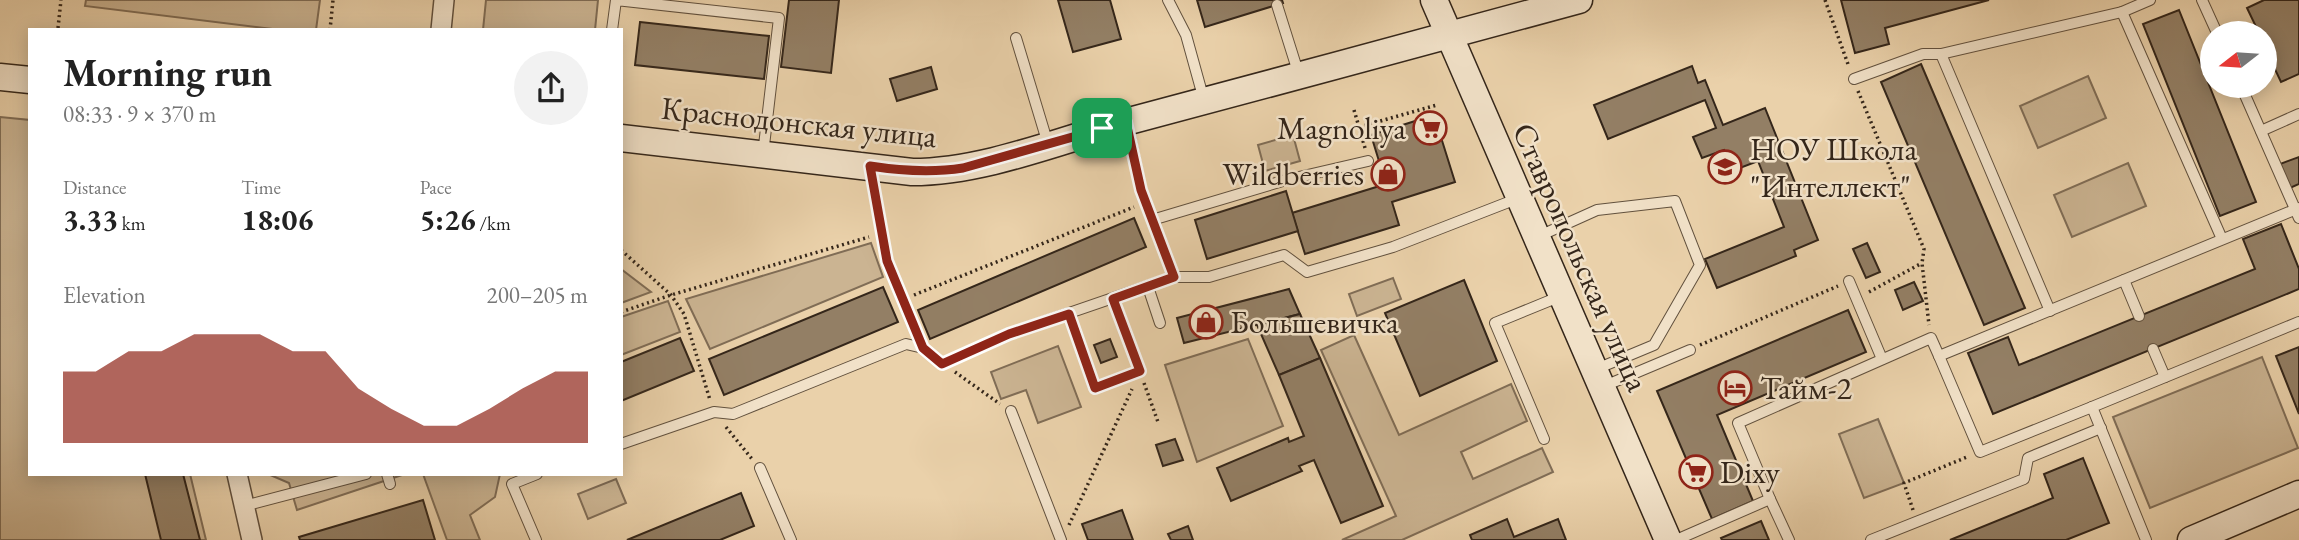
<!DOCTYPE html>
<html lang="en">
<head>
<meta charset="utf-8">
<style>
  body { margin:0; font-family:"EB Garamond",serif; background:#f2f2f2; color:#222; height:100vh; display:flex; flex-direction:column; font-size:26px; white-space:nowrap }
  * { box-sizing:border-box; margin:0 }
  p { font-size:23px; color:#767676 }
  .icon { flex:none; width:38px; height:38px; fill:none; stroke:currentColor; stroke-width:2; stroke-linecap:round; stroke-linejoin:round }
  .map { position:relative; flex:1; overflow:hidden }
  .sheet { position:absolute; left:28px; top:28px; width:595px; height:448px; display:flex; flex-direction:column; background:#fff; border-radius:0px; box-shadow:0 4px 18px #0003 }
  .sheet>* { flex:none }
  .needle { width:46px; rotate:253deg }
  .controls { position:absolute; left:2200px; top:21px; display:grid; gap:14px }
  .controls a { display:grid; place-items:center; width:77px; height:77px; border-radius:50%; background:#fff; box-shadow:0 4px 18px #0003; font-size:35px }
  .pin { position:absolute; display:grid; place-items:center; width:60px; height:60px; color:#fff; margin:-30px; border-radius:14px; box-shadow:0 4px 10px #0006 }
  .round { display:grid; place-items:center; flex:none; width:74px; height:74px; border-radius:37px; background:#f2f2f2 }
  .head { display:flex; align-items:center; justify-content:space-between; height:119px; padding:0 35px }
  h1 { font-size:38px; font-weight:700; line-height:52px }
  .metrics { display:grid; grid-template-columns:repeat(3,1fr); gap:10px; height:119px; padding:7px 35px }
  .metrics div { display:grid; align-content:center }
  .metrics b { font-size:30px; font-weight:700 }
  .metrics small { font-size:19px; font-weight:400 }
  .metrics p { font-size:19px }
  .chart { height:196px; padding:14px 35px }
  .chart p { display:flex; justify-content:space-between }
  .chart svg { width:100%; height:126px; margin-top:7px; fill:#8f2418; opacity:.7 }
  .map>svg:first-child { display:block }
  .green { fill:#cbb492; stroke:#806d56; stroke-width:2 }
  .building { fill:#937f65; stroke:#34261a; stroke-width:2 }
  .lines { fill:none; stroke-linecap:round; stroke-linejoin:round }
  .lane-casing { stroke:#62513e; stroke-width:12 }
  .street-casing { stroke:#62513e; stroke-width:22 }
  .secondary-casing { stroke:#34261a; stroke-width:29 }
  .path { stroke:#34261a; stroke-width:3.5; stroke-dasharray:2 3.5; stroke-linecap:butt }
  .lane { stroke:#f1e1c8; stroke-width:10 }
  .street { stroke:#f1e1c8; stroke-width:19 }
  .secondary { stroke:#f1e1c8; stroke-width:26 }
  .route-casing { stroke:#fff; stroke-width:14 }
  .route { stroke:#8f2418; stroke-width:9 }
  .labels { text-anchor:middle; stroke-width:5; stroke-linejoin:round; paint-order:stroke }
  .street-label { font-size:32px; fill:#34261a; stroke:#f1e1c8 }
  .poi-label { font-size:32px; fill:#34261a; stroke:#f1e1c8; text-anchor:start }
</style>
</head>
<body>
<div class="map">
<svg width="2299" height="540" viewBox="0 0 2299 540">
  <rect width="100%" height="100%" fill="#ead1aa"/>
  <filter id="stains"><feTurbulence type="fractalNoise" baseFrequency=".00286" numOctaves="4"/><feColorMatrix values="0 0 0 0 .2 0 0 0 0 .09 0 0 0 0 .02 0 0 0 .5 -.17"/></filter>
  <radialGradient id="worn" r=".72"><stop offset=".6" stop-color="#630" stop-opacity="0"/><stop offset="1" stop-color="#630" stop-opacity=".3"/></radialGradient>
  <g class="green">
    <polygon points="86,0 320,0 316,30 281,30 85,6"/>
    <polygon points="486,0 598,0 595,30 483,30"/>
    <polygon points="2088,76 2106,118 2038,148 2020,106"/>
    <polygon points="0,117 30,120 30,474 190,474 206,540 0,540"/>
    <polygon points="1293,135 1300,161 1265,171 1258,145"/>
    <polygon points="2128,163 2146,206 2072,237 2054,195"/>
    <polygon points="871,243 883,277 710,349 686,299"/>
    <polygon points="621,269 651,292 621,303"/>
    <polygon points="1393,278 1401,299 1357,316 1349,294"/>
    <polygon points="668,301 680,332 621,355 621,317"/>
    <polygon points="1354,335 1399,435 1511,384 1527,421 1461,452 1473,479 1542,448 1553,472 1402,540 1342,540 1396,516 1321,350"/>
    <polygon points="1248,339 1283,426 1197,462 1165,365"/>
    <polygon points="1058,346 1081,407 1038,423 1026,390 1001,399 991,372"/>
    <polygon points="2262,357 2298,448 2150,508 2113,417"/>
    <polygon points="1878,419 1904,483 1864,498 1839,434"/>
    <polygon points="268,474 405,474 297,510 289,483"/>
    <polygon points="423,474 500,474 495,497 470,515 480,540 447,540"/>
    <polygon points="616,479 626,503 588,519 578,494"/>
  </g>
  <g class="building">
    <polygon points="789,0 839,0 831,73 781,67"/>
    <polygon points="1058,0 1110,0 1121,39 1073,52"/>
    <polygon points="1197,0 1282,0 1283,3 1205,27"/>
    <polygon points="1841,0 1989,0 1885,28 1889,44 1855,53"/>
    <polygon points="2264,0 2299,0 2299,74 2281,82 2264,46 2264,33 2259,33 2247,8"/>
    <polygon points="2179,10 2256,202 2220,216 2143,24"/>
    <polygon points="640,22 769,36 764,79 635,65"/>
    <polygon points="1921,64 2025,308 1984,325 1881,82"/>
    <polygon points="1692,66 1698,83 1705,80 1723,125 1765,108 1818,240 1794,250 1796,256 1717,288 1705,259 1784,227 1758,161 1732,171 1724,150 1702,158 1693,137 1716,128 1705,100 1608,139 1594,105"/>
    <polygon points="931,67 937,89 897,101 890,79"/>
    <polygon points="1434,115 1455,182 1392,202 1399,225 1305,254 1292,213 1386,184 1371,135"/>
    <polygon points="2299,157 2299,184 2290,188 2280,164"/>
    <polygon points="1286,191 1298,231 1207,259 1195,220"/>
    <polygon points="1134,218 1146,247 930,339 918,310"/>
    <polygon points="2281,224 2299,269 2299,289 1993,414 1968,353 2008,337 2019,365 2255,269 2243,239"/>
    <polygon points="1867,243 1880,272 1866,278 1853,249"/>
    <polygon points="1464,280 1497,361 1420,396 1385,313"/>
    <polygon points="1914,282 1923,301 1903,310 1895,290"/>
    <polygon points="883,287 898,322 724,395 709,359"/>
    <polygon points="1289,289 1300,314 1184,343 1177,318"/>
    <polygon points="1848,310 1866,352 1717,415 1753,501 1712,519 1657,391"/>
    <polygon points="1300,314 1320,358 1279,375 1257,325"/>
    <polygon points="680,338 694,371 621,401 621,362"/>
    <polygon points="1110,339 1117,357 1101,363 1094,345"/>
    <polygon points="2299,347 2299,414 2276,356"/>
    <polygon points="1320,358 1383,506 1341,523 1314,460 1299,466 1302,471 1231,501 1217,468 1288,438 1289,442 1304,436 1279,375"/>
    <polygon points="1175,439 1183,460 1163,466 1156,445"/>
    <polygon points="2083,458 2109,523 2066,540 1950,540 2053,498 2044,474"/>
    <polygon points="145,474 183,474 200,540 161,540"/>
    <polygon points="741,493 754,526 720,540 627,540"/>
    <polygon points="423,500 435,540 300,540 299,537"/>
    <polygon points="1122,510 1133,540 1088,540 1082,524"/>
    <polygon points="1507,519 1514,537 1558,519 1566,540 1472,540 1470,535"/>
    <polygon points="1761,521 1769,540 1722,540 1721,538"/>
    <polygon points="1188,526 1193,540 1171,540 1168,534"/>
  </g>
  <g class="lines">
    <defs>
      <g id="lane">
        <polyline points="1168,0 1186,35 1204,100"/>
        <polyline points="2202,0 2217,33"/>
        <polyline points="1277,5 1299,75"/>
        <polyline points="2122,12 2222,239"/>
        <polyline points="612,30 616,0 779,18 763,154"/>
        <polyline points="1016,38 1048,144"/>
        <polyline points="1941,54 2050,311"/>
        <polyline points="1854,79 1923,54 1941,54 2122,12 2150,0"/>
        <polyline points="2241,86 2299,218"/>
        <polyline points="2261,131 2299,114"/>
        <polyline points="870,168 887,261 923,348"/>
        <polyline points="1152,220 1286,180 1368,161"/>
        <polyline points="1537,237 1597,210 1675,201 1700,265 1654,345 1594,370"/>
        <polyline points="1174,277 1209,277 1284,255 1307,272 1393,247 1519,198"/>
        <polyline points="2124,280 2139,316"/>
        <polyline points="1849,281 1882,359"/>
        <polyline points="1148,287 1160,323"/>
        <polyline points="1069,314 1095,388 1140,371 1113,299"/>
        <polyline points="2153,349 2165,377"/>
        <polyline points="1939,356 1980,452 2092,407"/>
        <polyline points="1602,387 1690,350"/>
        <polyline points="1011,411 1061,540"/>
        <polyline points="1544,439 1495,323 1561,296"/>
        <polyline points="621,444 714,412 733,414 906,344 923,348 942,364 1008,334 1174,277 1141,189 1127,123"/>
        <polyline points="760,468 791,540"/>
        <polyline points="387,474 390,484"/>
        <polyline points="1770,499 1789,540"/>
        <polyline points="244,506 366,474"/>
        <polyline points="536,540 512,484 537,474"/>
        <polyline points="1676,540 1770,499 1738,423 1931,338 1939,356 2299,208"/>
        <polyline points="1871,540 2024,479 2028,458 2101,428"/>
        <polyline points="2146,540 2092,407 2299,322"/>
      </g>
      <g id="street">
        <polyline points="441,30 444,0"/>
        <polyline points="237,474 252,540"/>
      </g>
      <g id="secondary">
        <polyline points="1434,0 1668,540"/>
        <polyline points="0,77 30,80"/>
        <path d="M621 138 912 172C985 172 1063 139 1133 120 1282 80 1430 41 1579 0"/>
        <polyline points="2191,540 2299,494"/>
      </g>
    </defs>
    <use href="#lane" class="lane-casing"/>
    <use href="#street" class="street-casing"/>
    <use href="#secondary" class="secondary-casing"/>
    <g class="path">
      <polyline points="1825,0 1849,67"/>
      <polyline points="58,28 61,0"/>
      <polyline points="330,30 333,0"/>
      <polyline points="1858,91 1924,249 1922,263 1929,325"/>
      <polyline points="1354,110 1359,127"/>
      <polyline points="1365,148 1359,127 1437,105"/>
      <polyline points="621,250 671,295 684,314 710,400"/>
      <polyline points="1869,292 1922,263"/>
      <polyline points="914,295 1134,207"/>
      <polyline points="621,312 671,295 869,237"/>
      <polyline points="1700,345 1838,286"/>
      <polyline points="955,372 1000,404"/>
      <polyline points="1144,383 1158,422"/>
      <polyline points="726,427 752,459"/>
      <polyline points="1913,510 1904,483 1967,457"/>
      <polyline points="1069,525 1132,389"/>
    </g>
    <use href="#lane" class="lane"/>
    <use href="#street" class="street"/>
    <use href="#secondary" class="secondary"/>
  </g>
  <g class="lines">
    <defs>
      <path id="route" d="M1126 122 1141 190 1174 277 1113 299 1140 371 1095 388 1069 314 1009 334 942 364 923 348 887 261 870 166C902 171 931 173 963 168Z"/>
    </defs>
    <use href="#route" class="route-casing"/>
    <use href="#route" class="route"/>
  </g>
  <defs>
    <symbol id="supermarket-ring" viewBox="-11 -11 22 22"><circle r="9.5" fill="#f1e1c8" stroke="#8f2418" stroke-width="1.5"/><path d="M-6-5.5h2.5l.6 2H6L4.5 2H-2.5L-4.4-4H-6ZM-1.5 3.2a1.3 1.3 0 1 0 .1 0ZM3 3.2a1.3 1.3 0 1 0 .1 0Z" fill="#8f2418"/></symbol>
    <symbol id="school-ring" viewBox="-11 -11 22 22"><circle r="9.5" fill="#f1e1c8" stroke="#8f2418" stroke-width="1.5"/><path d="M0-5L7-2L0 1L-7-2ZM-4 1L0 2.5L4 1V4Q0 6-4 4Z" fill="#8f2418"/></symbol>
    <symbol id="shop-ring" viewBox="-11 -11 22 22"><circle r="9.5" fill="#f1e1c8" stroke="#8f2418" stroke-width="1.5"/><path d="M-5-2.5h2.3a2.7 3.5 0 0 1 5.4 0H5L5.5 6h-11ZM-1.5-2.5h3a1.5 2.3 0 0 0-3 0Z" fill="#8f2418"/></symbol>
    <symbol id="hotel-ring" viewBox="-11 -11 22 22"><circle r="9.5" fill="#f1e1c8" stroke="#8f2418" stroke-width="1.5"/><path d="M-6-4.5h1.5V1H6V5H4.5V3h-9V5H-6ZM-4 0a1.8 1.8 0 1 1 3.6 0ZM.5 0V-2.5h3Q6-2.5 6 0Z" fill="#8f2418"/></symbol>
  </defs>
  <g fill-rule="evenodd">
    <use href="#supermarket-ring" x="1411" y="109" width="38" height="38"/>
    <use href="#school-ring" x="1706" y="148" width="38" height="38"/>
    <use href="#shop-ring" x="1369" y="155" width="38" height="38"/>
    <use href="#shop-ring" x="1187" y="303" width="38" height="38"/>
    <use href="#hotel-ring" x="1716" y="369" width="38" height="38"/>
    <use href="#supermarket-ring" x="1677" y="453" width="38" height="38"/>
  </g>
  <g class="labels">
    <g class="street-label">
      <text transform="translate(799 122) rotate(6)" y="11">Краснодонская улица</text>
      <text transform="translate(1581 257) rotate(66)" y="11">Ставропольская улица</text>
    </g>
    <g class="poi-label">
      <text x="1406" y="139" text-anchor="end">Magnoliya</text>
      <text x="1750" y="160">НОУ Школа<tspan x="1750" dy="37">"Интеллект"</tspan></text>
      <text x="1364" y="185" text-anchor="end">Wildberries</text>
      <text x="1230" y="333">Большевичка</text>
      <text x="1760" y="399">Тайм-2</text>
      <text x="1720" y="483">Dixy</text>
    </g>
  </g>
  <rect width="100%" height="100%" filter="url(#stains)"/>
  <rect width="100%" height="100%" fill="url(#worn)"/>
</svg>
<div class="controls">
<a><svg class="needle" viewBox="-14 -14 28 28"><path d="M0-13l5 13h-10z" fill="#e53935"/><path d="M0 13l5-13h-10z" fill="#767676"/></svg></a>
</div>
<div class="pin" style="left:1102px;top:128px;background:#1e9e55"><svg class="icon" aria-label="arrive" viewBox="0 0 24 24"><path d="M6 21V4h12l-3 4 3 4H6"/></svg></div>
<section class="sheet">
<div class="head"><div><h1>Morning run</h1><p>08:33 · 9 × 370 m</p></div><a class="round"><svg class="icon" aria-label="share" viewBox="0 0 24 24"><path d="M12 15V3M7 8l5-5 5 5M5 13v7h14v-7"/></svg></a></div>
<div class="metrics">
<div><p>Distance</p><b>3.33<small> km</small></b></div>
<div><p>Time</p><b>18:06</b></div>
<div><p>Pace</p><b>5:26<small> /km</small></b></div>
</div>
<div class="chart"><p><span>Elevation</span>200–205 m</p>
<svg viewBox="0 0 160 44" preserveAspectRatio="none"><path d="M0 44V19L10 19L20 12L30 12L40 6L50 6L60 6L70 12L80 12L90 25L100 32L110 38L120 38L130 32L140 25L150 19L160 19V44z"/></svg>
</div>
</section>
</div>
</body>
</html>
